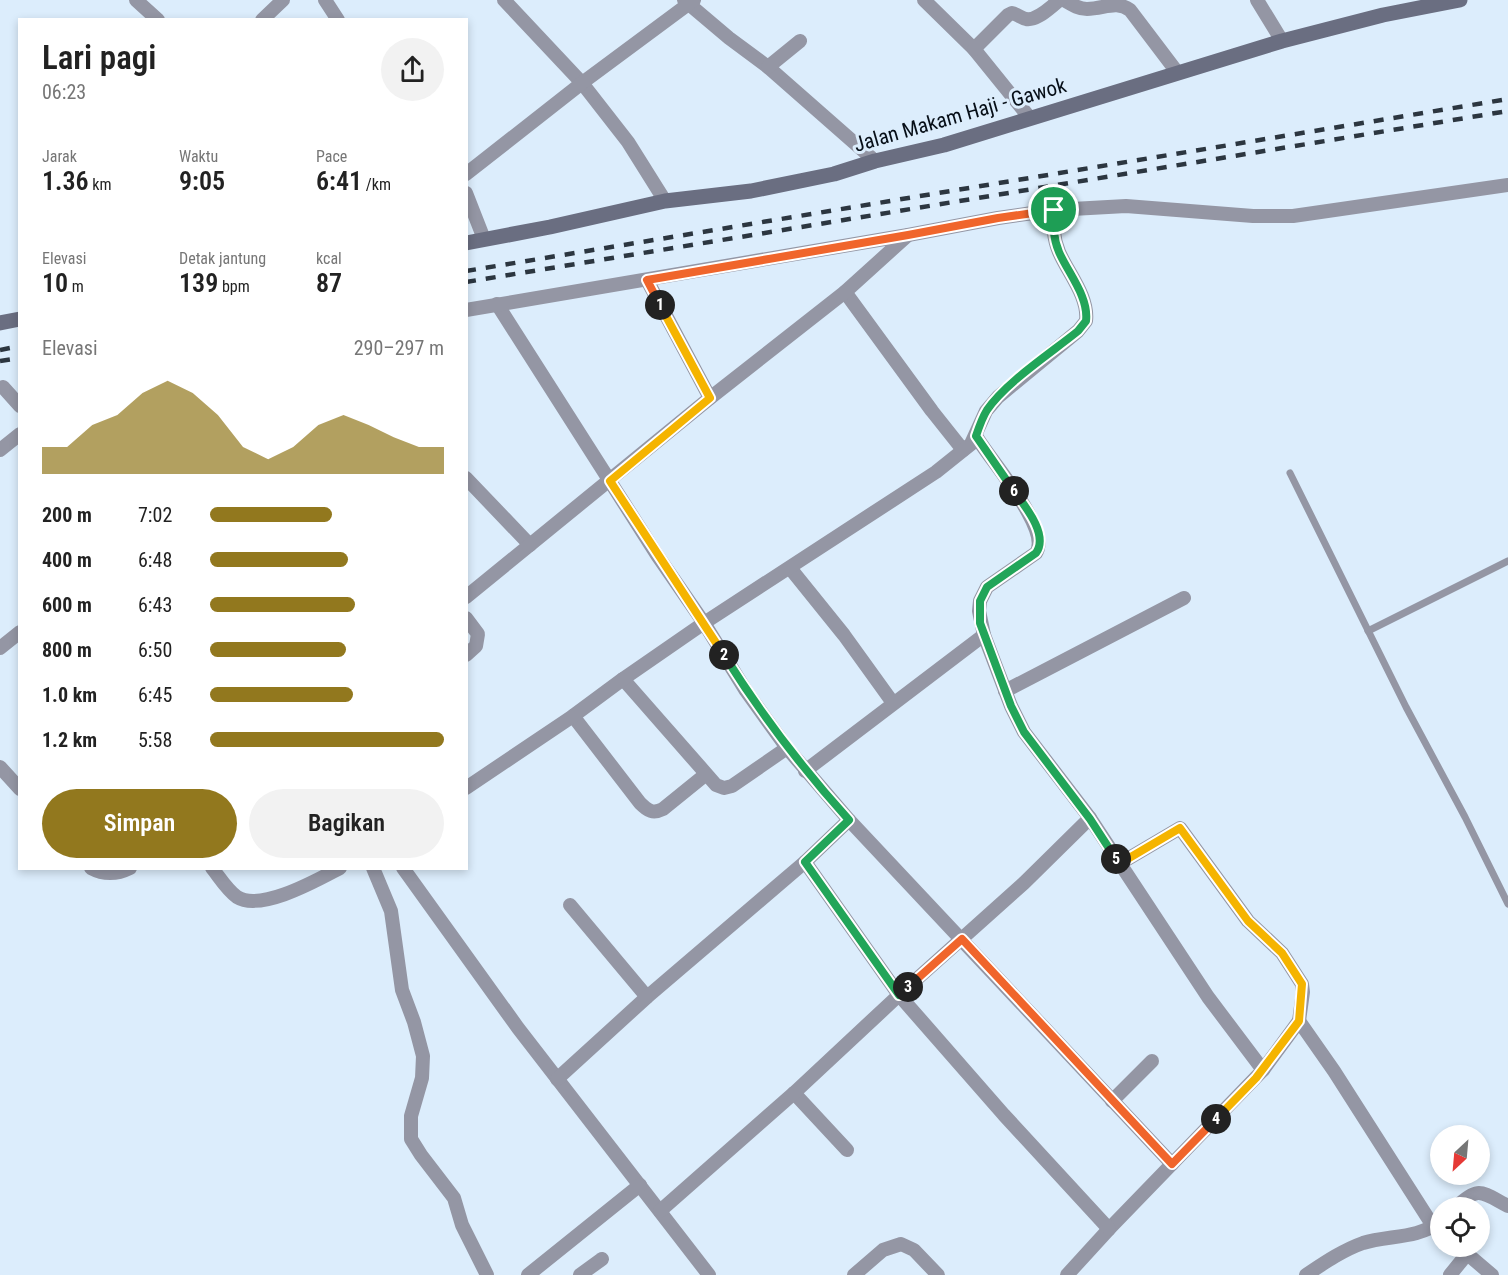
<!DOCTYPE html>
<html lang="id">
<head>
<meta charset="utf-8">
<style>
  body { margin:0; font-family:"Roboto Condensed",sans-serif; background:#f2f2f2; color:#222; height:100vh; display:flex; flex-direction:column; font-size:22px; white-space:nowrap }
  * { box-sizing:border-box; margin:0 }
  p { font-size:20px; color:#767676 }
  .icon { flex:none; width:33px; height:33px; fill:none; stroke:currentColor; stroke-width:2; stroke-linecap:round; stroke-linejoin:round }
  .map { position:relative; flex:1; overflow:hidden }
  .panel { position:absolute; left:18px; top:18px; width:450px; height:852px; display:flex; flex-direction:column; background:#fff; border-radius:0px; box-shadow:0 3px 9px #0003 }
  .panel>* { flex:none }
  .needle { width:39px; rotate:206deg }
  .controls { position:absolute; left:1430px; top:1125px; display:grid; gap:12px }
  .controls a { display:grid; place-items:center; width:60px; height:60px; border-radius:50%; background:#fff; box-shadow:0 3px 9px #0003; font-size:30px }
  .pin { position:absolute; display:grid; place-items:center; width:51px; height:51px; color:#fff; margin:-26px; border:3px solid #fff; border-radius:50%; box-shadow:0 2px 6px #0007 }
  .km { position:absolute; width:30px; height:30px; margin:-15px; border-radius:50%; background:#222; color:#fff; font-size:16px; line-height:30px; text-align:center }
  .round { display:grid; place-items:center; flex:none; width:63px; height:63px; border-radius:32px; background:#f2f2f2 }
  .summary { display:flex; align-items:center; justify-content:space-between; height:102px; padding:0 24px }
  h1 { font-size:33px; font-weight:600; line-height:45px }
  .stats { display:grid; grid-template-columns:repeat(3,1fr); gap:9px; height:102px; padding:6px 24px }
  .stats div { display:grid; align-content:center }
  .stats b { font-size:26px; font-weight:600 }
  .stats small { font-size:16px; font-weight:400 }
  .stats p { font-size:16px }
  .chart { height:168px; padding:12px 24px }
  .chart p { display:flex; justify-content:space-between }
  .chart svg { width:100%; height:108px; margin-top:6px; fill:#92781e; opacity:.7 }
  .cta { display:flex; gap:12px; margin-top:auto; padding:12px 24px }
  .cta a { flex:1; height:69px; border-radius:36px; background:#92781e; color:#fff; font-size:24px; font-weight:600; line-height:69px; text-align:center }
  .cta a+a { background:#f2f2f2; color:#222 }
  ul { padding:0 24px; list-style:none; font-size:20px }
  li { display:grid; grid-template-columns:96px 72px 1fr; align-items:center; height:45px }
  li i { height:15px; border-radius:8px; background:#92781e }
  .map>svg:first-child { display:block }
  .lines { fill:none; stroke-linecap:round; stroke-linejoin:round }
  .lane { stroke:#9496a4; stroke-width:7 }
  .street { stroke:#9496a4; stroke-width:14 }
  .secondary { stroke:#6a6e81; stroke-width:15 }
  .rail { stroke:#2c3640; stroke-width:4.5; stroke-dasharray:10 10; stroke-linecap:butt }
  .split-1-casing { stroke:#fff; stroke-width:12 }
  .split-2-casing { stroke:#fff; stroke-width:12 }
  .split-3-casing { stroke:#fff; stroke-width:12 }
  .split-4-casing { stroke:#fff; stroke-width:12 }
  .split-5-casing { stroke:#fff; stroke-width:12 }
  .split-6-casing { stroke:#fff; stroke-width:12 }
  .split-7-casing { stroke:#fff; stroke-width:12 }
  .split-1 { stroke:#f0652b; stroke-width:8 }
  .split-2 { stroke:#f5b400; stroke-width:8 }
  .split-3 { stroke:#22a559; stroke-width:8 }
  .split-4 { stroke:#f0652b; stroke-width:8 }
  .split-5 { stroke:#f5b400; stroke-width:8 }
  .split-6 { stroke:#22a559; stroke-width:8 }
  .split-7 { stroke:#22a559; stroke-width:8 }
  .labels { text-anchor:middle; stroke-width:6; stroke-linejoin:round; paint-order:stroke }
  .street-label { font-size:21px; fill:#060e17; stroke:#dcedfc }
</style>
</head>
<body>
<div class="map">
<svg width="1508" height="1275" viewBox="0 0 1508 1275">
  <rect width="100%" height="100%" fill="#dcedfc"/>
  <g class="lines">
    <g class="lane">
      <polyline points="1290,473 1406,707 1465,817 1508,904"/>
      <polyline points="1368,631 1508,561"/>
    </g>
    <g class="street">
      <polyline points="136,0 158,20"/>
      <polyline points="325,0 338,20"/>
      <polyline points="504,0 582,83 628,142 665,201"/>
      <polyline points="684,0 729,38 768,67 875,161"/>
      <polyline points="924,0 974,49 1029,117"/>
      <path d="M1064 0C1071 4 1078 9 1087 9 1104 9 1116 0 1130 10L1177 72"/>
      <polyline points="1257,0 1282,41"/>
      <polyline points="262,20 283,0"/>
      <path d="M974 49 1008 15 1012 13C1017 14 1021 18 1026 19 1038 21 1051 6 1060 0"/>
      <polyline points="768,67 800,41"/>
      <polyline points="466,174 582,83 694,0"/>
      <polyline points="466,193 484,239"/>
      <polyline points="647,280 710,398"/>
      <polyline points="845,292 932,411 963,450"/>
      <polyline points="497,304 657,555 704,623 746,691 787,748 849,820 1172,1164"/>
      <polyline points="466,310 908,235 998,218 1054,210 1126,206 1253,216 1293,216 1508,185"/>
      <polyline points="3,387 20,406"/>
      <path d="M976 436C989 459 1052 529 1036 553L987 587 980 601 979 611 984 635 1011 706 1024 732 1090 818 1208 997 1263 1070 1109 1229 1067 1275"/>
      <polyline points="0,450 20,434"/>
      <polyline points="466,478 530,545"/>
      <polyline points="790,568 844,635 893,703"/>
      <polyline points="466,597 710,398 845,292 908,235"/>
      <polyline points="466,618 478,634 476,646 466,655"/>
      <polyline points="0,648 20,632"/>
      <polyline points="623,679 716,785 724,788 732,786 787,748"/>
      <polyline points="1005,691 1184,598"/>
      <path d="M573 716 640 803C648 811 653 814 663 809L705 775"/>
      <polyline points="0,767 20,789"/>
      <polyline points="805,771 984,635"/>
      <path d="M466 788 573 716 623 679 704 623 936 472 971 444 986 411 998 397 1078 331 1086 321C1089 297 1068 273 1059 252 1053 238 1053 225 1054 210"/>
      <polyline points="805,862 899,995 1004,1115 1109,1229"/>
      <polyline points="1119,864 1180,828 1248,921 1282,953 1302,984 1303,992 1299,1021 1263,1070"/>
      <path d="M91 868C104 875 116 875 130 868"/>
      <path d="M212 868C220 878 227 890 237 897 261 912 317 880 340 868"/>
      <polyline points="373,868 391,911 402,990 414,1022 423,1056 422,1078 411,1116 411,1139 421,1155 454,1198 462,1225 487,1275"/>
      <polyline points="403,868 518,1028 709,1275"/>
      <polyline points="570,905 647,997"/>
      <polyline points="1299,1021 1334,1071 1433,1226 1440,1232"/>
      <polyline points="557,1079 647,997 805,862 849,820"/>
      <polyline points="794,1093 847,1150"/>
      <polyline points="1112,1101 1152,1061"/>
      <path d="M1455 1208C1479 1185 1481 1192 1508 1206"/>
      <polyline points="660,1211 794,1093 899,995 1024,883 1090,818"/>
      <polyline points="1458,1246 1492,1275"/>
      <polyline points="528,1275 640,1185"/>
      <polyline points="580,1275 602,1259"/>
      <polyline points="854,1275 883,1250 901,1244 914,1250 938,1275"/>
      <path d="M1306 1275C1324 1263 1343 1250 1363 1243 1388 1235 1418 1239 1439 1222"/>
      <polyline points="1450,1275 1467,1254"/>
    </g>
    <g class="secondary">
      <polyline points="466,243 550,227 665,201 751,191 834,174 875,161 944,145 1282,41 1383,15 1460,0"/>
      <polyline points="0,323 20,319"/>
    </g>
    <g class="rail">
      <polyline points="466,271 1508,99"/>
      <polyline points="466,282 1508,111"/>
      <polyline points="0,350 20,346"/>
      <polyline points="0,361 20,358"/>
    </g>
  </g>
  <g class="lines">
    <defs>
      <polyline id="split-1" points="660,305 647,280 908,235 998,218 1054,210"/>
      <polyline id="split-2" points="660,305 710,398 610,481 724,655"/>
      <path id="split-3" d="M724 655C761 714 802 768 849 820L805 862 899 995 908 987"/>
      <polyline id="split-4" points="908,987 962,939 1172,1164 1216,1119"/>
      <polyline id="split-5" points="1116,859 1119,864 1180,828 1248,921 1282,953 1302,984 1299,1021 1256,1078 1216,1119"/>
      <path id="split-6" d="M1014 491C1025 506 1049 535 1036 553L987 587 980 601V623L1011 706 1024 732 1090 819 1116 859"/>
      <path id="split-7" d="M1014 491 976 436C979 427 982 418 987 410 1006 382 1051 353 1078 331L1086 321C1089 297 1068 273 1059 252 1053 238 1053 225 1054 210"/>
    </defs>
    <use href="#split-1" class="split-1-casing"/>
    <use href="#split-2" class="split-2-casing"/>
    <use href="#split-3" class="split-3-casing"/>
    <use href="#split-4" class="split-4-casing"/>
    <use href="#split-5" class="split-5-casing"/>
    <use href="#split-6" class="split-6-casing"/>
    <use href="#split-7" class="split-7-casing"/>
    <use href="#split-1" class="split-1"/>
    <use href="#split-2" class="split-2"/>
    <use href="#split-3" class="split-3"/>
    <use href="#split-4" class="split-4"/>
    <use href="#split-5" class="split-5"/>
    <use href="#split-6" class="split-6"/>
    <use href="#split-7" class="split-7"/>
  </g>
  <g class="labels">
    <g class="street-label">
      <text transform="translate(960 115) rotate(-16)" y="7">Jalan Makam Haji - Gawok</text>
    </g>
  </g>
</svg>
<div class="controls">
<a><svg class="needle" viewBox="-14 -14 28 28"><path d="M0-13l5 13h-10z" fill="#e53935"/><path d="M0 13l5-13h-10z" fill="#767676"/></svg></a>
<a><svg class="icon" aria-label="locate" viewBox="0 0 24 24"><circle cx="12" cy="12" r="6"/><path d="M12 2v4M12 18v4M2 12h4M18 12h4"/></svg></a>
</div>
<div class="pin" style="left:1054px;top:210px;background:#1e9e55"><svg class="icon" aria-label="arrive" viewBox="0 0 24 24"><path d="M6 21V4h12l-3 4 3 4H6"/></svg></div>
<b class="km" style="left:660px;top:305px">1</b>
<b class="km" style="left:724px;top:655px">2</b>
<b class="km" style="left:908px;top:987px">3</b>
<b class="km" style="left:1216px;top:1119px">4</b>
<b class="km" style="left:1116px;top:859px">5</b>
<b class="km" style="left:1014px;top:491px">6</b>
<section class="panel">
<div class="summary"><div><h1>Lari pagi</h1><p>06:23</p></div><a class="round"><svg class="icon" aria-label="share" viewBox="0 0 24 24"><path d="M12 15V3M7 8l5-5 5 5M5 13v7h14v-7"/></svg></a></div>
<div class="stats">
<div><p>Jarak</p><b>1.36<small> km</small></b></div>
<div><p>Waktu</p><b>9:05</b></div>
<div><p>Pace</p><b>6:41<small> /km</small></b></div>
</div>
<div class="stats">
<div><p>Elevasi</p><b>10<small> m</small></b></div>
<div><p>Detak jantung</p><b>139<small> bpm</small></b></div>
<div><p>kcal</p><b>87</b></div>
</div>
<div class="chart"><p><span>Elevasi</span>290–297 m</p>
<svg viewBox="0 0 160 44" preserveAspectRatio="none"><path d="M0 44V33L10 33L20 24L30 20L40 11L50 6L60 11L70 20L80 33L90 38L100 33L110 24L120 20L130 24L140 29L150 33L160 33V44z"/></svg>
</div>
<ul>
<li><b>200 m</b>7:02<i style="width:52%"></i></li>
<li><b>400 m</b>6:48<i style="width:59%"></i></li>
<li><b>600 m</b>6:43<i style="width:62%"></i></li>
<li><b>800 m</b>6:50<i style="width:58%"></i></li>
<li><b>1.0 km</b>6:45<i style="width:61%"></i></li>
<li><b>1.2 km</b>5:58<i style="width:100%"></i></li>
</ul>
<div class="cta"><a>Simpan</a><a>Bagikan</a></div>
</section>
</div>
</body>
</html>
